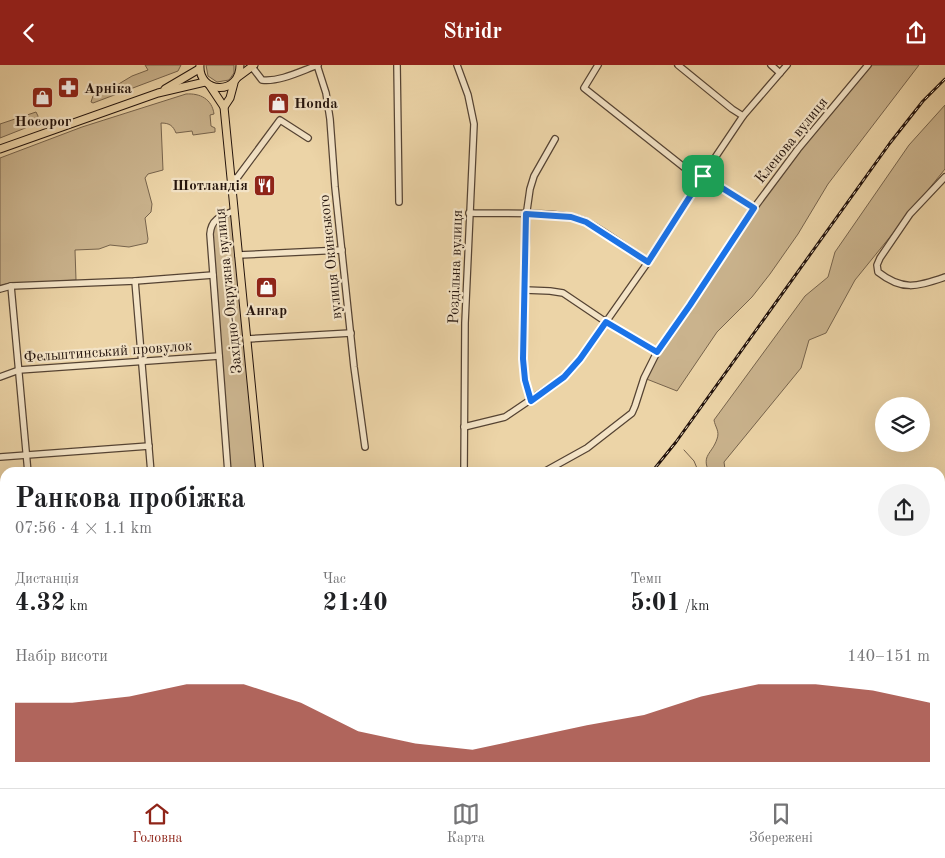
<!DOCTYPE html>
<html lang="uk">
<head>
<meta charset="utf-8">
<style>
  body { margin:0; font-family:"Old Standard TT",serif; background:#f2f2f2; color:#202124; height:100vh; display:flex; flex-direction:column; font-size:19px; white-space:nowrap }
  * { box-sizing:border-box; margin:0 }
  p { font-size:16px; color:#757577 }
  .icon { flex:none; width:28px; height:28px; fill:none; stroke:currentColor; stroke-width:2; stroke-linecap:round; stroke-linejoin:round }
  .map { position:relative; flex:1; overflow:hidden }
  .panel { position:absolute; left:0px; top:402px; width:945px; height:321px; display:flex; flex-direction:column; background:#fff; border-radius:15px 15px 0 0; box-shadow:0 5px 20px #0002 }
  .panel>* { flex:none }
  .tools { position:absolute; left:875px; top:332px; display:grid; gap:10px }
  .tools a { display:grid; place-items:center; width:55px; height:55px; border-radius:50%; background:#fff; box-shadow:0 5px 20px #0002; font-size:25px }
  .pin { position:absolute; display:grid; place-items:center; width:42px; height:42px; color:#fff; margin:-21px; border-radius:10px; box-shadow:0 2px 8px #0006 }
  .round { display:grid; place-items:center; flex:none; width:52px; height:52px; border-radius:26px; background:#f2f2f2 }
  .headline { display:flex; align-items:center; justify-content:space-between; height:85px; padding:0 15px }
  h1 { font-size:28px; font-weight:600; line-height:38px }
  .stats { display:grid; grid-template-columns:repeat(3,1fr); gap:8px; height:85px; padding:5px 15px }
  .stats div { display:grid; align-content:center }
  .stats b { font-size:25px; font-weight:600 }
  .stats small { font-size:14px; font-weight:400 }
  .stats p { font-size:14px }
  .chart { height:140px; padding:10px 15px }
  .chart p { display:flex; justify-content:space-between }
  .chart svg { width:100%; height:90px; margin-top:5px; fill:#8f2418; opacity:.7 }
  header { display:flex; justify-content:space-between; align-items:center; height:65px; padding:0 15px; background:#8f2418; color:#fff; font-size:22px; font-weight:600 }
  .dock { display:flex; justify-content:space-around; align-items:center; height:70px; border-top:1px solid #e0e0e0; background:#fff; font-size:14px; color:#757577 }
  .dock a { display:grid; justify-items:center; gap:2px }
  .dock .current { color:#8f2418 }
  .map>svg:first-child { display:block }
  .green { fill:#cab38d; stroke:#76634c }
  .water { fill:#a89272; stroke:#735f49 }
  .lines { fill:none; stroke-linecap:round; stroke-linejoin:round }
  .stream { stroke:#735f49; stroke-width:1 }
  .minor-casing { stroke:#554333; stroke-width:8 }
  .major-casing { stroke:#23130c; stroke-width:9 }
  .minor { stroke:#f3e3c6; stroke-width:5.5 }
  .major { stroke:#ecd4a7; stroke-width:7 }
  .rail-casing { stroke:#23130c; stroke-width:3 }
  .rail { stroke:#f3e3c6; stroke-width:1; stroke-dasharray:4; stroke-linecap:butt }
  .route-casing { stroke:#fff; stroke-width:10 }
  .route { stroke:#1a73e8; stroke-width:6 }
  .labels { text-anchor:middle; stroke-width:4.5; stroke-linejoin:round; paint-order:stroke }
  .poi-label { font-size:15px; font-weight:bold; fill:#23130c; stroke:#f3e3c6; text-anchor:start }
  .street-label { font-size:15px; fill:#23130c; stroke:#f3e3c6 }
</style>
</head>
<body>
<header><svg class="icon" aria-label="back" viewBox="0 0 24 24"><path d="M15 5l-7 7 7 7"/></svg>Stridr<svg class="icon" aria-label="share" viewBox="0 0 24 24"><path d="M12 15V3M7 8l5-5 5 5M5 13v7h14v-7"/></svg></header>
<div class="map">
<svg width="945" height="723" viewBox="0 0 945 723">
  <rect width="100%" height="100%" fill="#ecd4a7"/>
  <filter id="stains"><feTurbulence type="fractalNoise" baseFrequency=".004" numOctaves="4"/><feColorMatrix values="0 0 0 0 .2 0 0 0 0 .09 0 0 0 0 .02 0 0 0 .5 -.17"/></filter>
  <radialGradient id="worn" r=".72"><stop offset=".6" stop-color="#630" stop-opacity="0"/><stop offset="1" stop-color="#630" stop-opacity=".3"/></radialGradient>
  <g class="green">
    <polygon points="145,0 181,0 178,6 93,38 91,37 93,31 99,26 112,23 132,11 148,5"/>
    <polygon points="206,0 234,0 234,8 229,15 217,17 208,11"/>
    <polygon points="868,0 919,0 828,119 798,169 770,209 752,232 717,267 677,326 644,313 657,287 754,143"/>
    <path d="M186 29C200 28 212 34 214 49L210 50 211 61 215 63V67L193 70 192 66 176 68C173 61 170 58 161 58L163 105 148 109 145 113 152 139 151 147 145 153 148 174 147 178 129 182 110 180 99 184 75 185 76 215 6 219 0 221V93L82 62Z"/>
    <path d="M945 40V104L855 215 826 268 809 275 801 303 724 397 725 404 723 407H709C701 390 712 389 717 374 720 366 715 362 714 355L805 231 828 212 835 187 909 80Z"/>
    <polygon points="36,47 38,51 38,58 0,73 0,59"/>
    <path d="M232 149 258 407H231L212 169C215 156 220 154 232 149Z"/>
    <polygon points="5,672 5,719 287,719 287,723 0,723 0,675"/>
  </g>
  <polygon class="water" points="945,678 945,723 787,723 802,719 940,719 940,679"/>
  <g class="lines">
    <polyline class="stream" points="684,385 694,396 699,408"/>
    <defs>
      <g id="minor">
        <polyline points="317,0 326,28 330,54 335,122 354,302 365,382"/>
        <polyline points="397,0 399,137"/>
        <polyline points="457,0 468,30 474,59 465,258 464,408"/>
        <polyline points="598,0 584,23 700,115"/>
        <polyline points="771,0 780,8"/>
        <path d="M252 2 262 15C280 17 301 6 318 0"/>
        <polyline points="743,51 787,0"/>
        <polyline points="703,111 754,143"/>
        <path d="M945 112 910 149 880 193 877 200 878 207C902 226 917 222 945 212"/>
        <polyline points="231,113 237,113 280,55 308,73"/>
        <path d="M469 148C498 149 563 145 587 157 608 168 628 184 648 197"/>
        <polyline points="238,190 342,185"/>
        <polyline points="135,216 151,408"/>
        <polyline points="11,221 28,408"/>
        <polyline points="0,224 11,221 135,216 213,210"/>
        <polyline points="525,225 550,226 563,228 606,257 657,287"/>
        <polyline points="247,274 351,268"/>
        <polyline points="0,312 19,305 219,291"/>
        <polyline points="531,336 525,315 523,295 527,145 530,124 534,111 555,74"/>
        <polyline points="464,362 505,352 564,312 580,294 648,197 700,115 743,51 732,44 678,0"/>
        <polyline points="0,392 149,381"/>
        <path d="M228 408 210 169C211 154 221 151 234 146"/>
        <polyline points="542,408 587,383 632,348 635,341 644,313 657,287 690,240 754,143 798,84 868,0"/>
        <polyline points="0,465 5,466"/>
        <polyline points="940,467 945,460"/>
        <polyline points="940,484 945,483"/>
        <polyline points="940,531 945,531"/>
        <polyline points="0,539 5,541"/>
        <polyline points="940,580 945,579"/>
        <polyline points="0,613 5,613"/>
        <polyline points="940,630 945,630"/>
        <polyline points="0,673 5,670"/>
        <polyline points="516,719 518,723"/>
        <polyline points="437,723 437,719"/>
        <polyline points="557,723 567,719"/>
        <polyline points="750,723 761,719"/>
      </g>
      <g id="major">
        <path d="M200 0C198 29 240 31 240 0"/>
        <polyline points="238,12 254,0"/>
        <polyline points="210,21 224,42 260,408"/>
        <polyline points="165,24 199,4"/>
        <polyline points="224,42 230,33 234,18"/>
        <polyline points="0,84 158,28 205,17"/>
        <polyline points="290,719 290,723"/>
      </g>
    </defs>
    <use href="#minor" class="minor-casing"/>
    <use href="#major" class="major-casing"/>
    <use href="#minor" class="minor"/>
    <use href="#major" class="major"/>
    <defs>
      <g id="rail">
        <polyline points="651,408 676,377 890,78 923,36 945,14"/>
        <polyline points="0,702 5,698"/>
      </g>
    </defs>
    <use href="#rail" class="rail-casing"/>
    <use href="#rail" class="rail"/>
  </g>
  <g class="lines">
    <defs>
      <polygon id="route" points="703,111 754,143 690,240 657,287 606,257 580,294 564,312 531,336 525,315 523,294 526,149 571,152 586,157 648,197"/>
    </defs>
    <use href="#route" class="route-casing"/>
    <use href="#route" class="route"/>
  </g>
  <defs>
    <symbol id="pharmacy-square" viewBox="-11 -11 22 22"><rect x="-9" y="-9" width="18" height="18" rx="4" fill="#8f2418" stroke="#f3e3c6"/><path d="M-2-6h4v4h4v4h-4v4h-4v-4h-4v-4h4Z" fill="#fff"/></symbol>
    <symbol id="shop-square" viewBox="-11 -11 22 22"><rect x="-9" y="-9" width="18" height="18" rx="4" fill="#8f2418" stroke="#f3e3c6"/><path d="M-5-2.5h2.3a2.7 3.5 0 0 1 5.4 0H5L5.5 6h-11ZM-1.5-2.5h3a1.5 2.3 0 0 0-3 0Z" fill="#fff"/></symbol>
    <symbol id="restaurant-square" viewBox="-11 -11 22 22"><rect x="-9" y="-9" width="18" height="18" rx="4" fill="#8f2418" stroke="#f3e3c6"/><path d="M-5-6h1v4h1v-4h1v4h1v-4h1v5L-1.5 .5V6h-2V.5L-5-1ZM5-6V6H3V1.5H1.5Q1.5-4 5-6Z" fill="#fff"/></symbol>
  </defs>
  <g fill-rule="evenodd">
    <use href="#pharmacy-square" x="56" y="10" width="25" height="25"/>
    <use href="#shop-square" x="30" y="20" width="25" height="25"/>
    <use href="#shop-square" x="266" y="26" width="25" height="25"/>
    <use href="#restaurant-square" x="252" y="108" width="25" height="25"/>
    <use href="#shop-square" x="254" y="210" width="25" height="25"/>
  </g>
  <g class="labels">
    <g class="poi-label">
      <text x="84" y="28">Арніка</text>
      <text x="294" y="43">Honda</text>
      <text x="43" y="61" text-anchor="middle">Носорог</text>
      <text x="248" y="125" text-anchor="end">Шотландія</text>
      <text x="266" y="250" text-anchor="middle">Ангар</text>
    </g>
    <g class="street-label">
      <text transform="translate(791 75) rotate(-51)" y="5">Кленова вулиця</text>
      <text transform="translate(330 192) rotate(-96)" y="5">вулиця Окинського</text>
      <text transform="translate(455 202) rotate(-88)" y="5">Роздільна вулиця</text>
      <text transform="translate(228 226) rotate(-96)" y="5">Західно-Окружна вулиця</text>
      <text transform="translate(108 286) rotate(-4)" y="5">Фельштинський провулок</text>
    </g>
  </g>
  <rect width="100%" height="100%" filter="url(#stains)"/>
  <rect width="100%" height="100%" fill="url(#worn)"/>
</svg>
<div class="tools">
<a><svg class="icon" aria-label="layers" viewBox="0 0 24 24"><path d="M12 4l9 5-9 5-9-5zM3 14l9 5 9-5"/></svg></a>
</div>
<div class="pin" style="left:703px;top:111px;background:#1e9e55"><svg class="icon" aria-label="arrive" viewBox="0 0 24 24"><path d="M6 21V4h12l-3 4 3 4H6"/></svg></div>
<section class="panel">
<div class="headline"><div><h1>Ранкова пробіжка</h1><p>07:56 · 4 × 1.1 km</p></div><a class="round"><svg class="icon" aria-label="share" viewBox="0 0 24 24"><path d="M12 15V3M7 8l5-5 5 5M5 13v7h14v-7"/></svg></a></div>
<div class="stats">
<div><p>Дистанція</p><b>4.32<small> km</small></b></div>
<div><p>Час</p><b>21:40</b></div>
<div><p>Темп</p><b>5:01<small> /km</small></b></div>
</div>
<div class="chart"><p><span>Набір висоти</span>140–151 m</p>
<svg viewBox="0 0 160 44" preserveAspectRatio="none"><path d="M0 44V15L10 15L20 12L30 6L40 6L50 15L60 29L70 35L80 38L90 32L100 26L110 21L120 12L130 6L140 6L150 9L160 15V44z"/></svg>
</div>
</section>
</div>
<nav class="dock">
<a class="current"><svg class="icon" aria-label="home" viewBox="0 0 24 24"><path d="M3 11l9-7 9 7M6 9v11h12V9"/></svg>Головна</a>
<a><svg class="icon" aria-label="map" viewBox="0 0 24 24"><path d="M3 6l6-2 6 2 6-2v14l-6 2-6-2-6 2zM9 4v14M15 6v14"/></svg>Карта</a>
<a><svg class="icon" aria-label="saved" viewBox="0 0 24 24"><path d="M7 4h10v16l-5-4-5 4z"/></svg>Збережені</a>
</nav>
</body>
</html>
